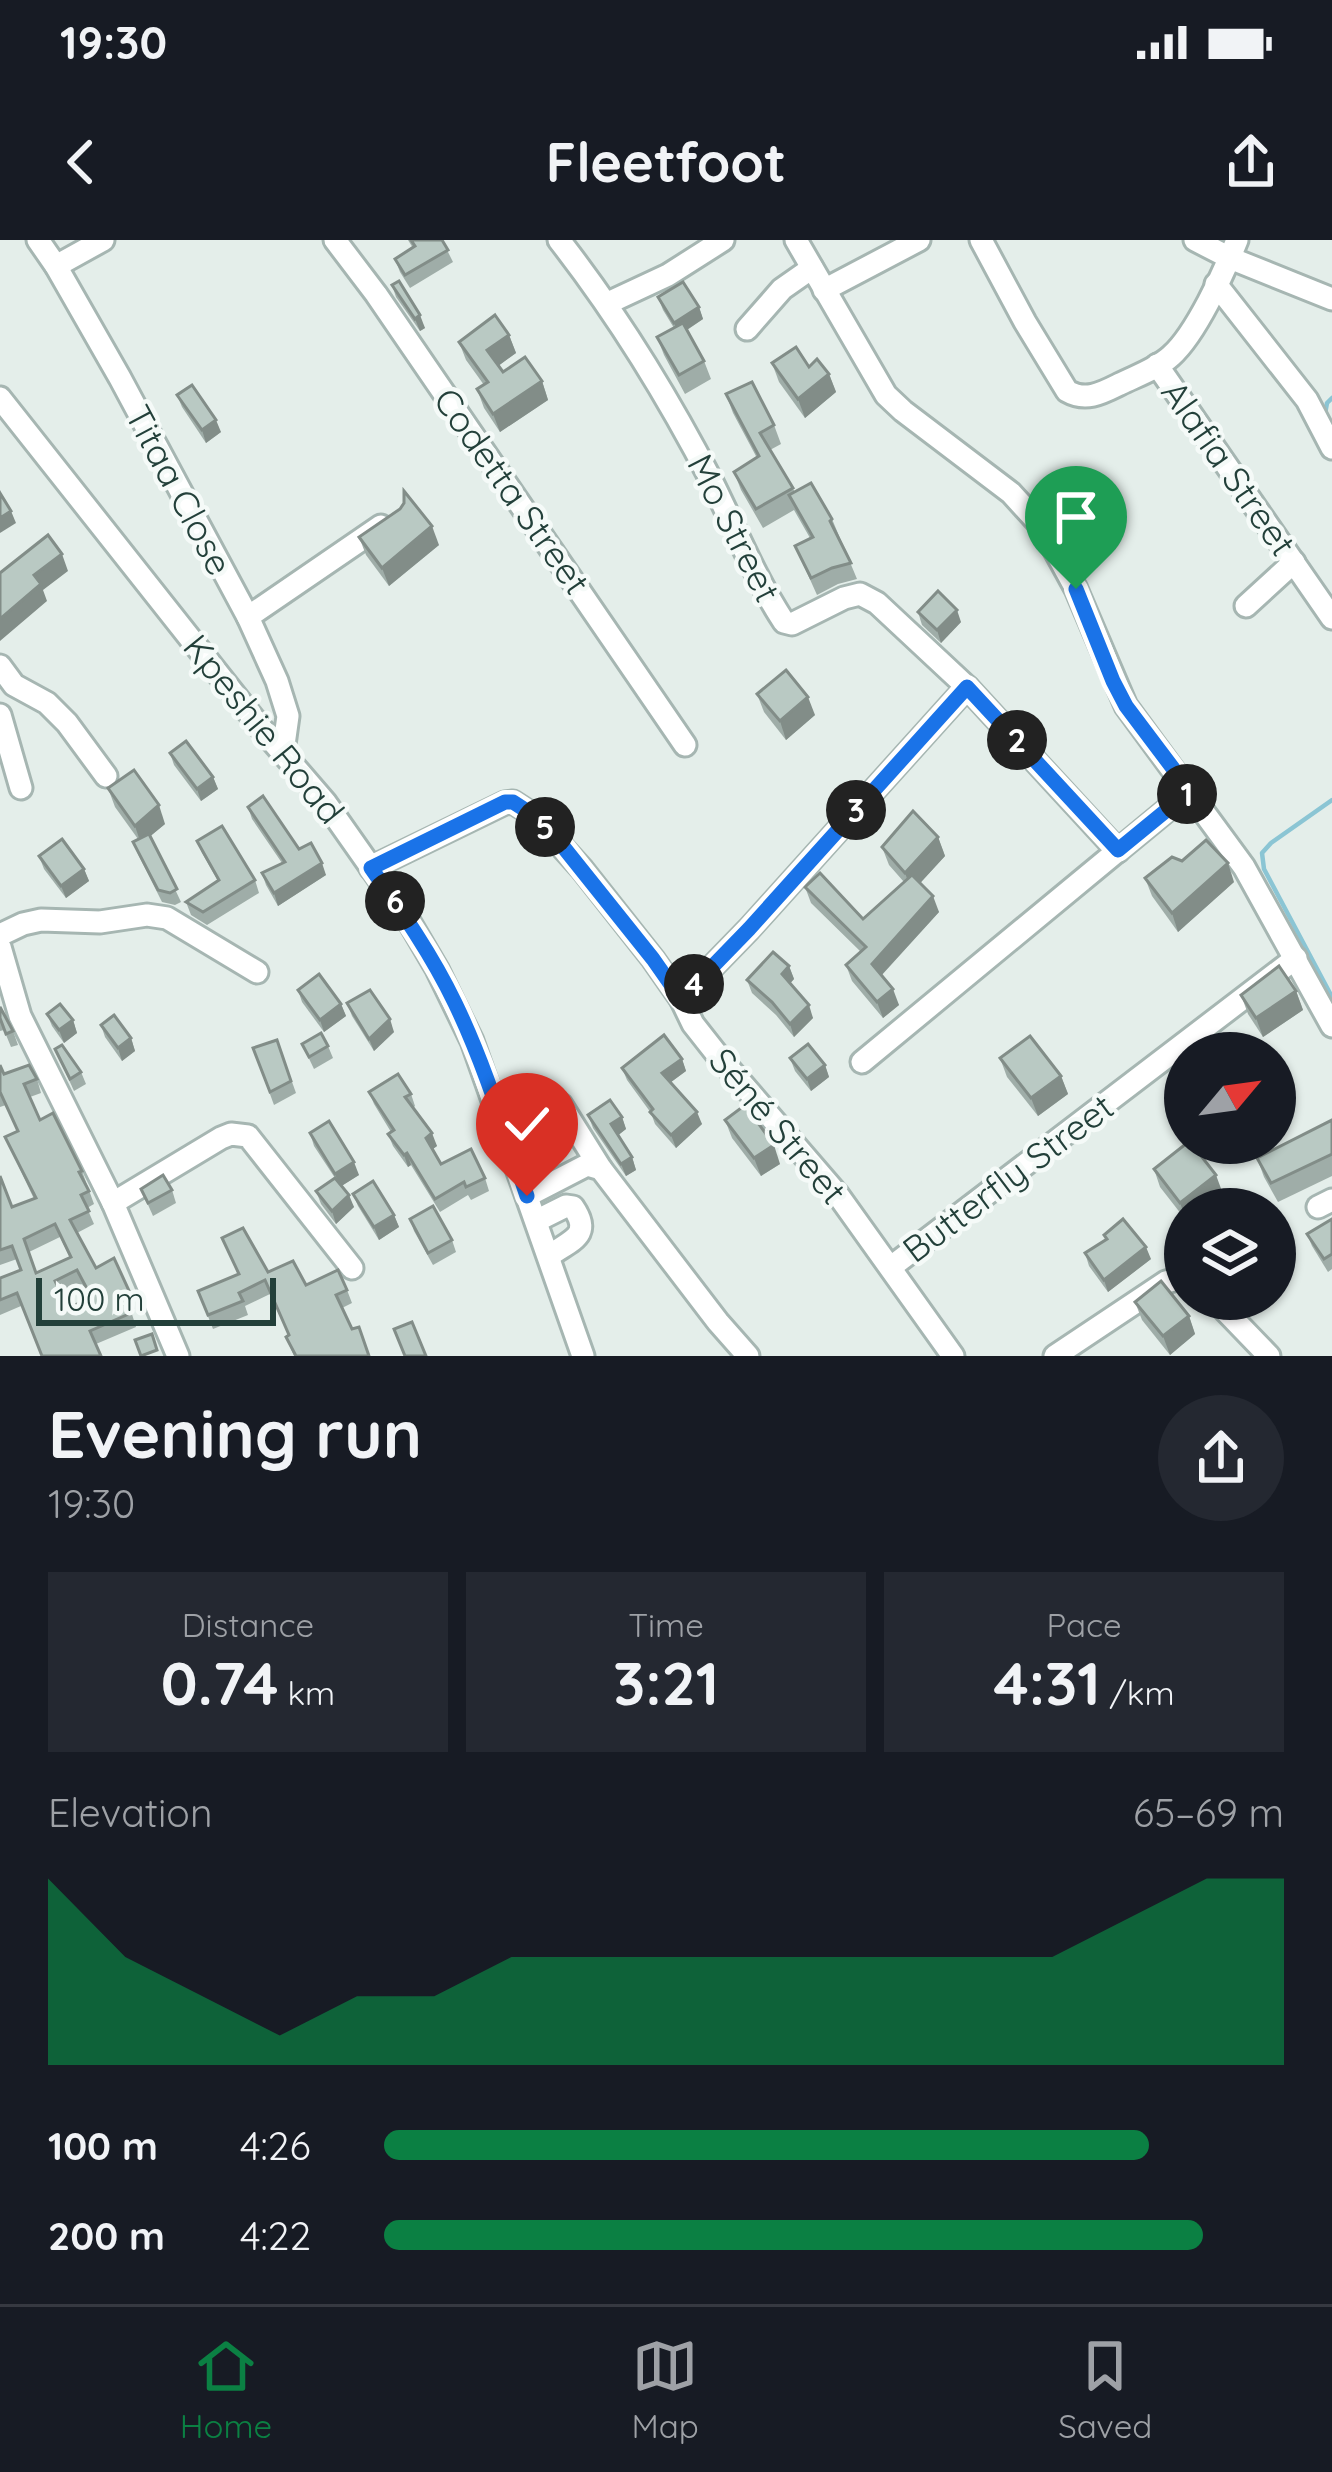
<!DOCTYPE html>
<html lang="en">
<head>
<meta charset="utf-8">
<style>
  body { margin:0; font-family:Quicksand,sans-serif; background:#242831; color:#f1f3f6; height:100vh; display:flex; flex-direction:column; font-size:45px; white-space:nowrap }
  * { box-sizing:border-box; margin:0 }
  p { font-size:39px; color:#9ea1a6 }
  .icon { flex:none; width:66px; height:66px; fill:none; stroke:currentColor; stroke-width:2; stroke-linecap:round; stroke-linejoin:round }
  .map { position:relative; height:1116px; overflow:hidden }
  .drawer { display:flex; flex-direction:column; background:#171b24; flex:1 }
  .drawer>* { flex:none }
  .needle { width:78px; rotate:61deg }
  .tools { position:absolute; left:1164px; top:792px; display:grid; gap:24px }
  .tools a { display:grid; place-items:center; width:132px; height:132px; border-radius:50%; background:#171b24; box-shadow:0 3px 9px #0004; font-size:60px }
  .scale { position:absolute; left:36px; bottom:30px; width:240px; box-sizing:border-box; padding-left:12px; border:6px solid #23403a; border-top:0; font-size:33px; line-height:42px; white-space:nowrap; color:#23403a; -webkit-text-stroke:9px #f5faf8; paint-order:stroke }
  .pin { position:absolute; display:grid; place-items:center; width:102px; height:102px; color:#fff; margin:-123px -51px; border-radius:50% 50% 50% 0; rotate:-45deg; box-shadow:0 0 12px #0007 }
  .pin .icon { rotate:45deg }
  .km { position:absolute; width:60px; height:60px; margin:-30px; border-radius:50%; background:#222; color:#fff; font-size:33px; line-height:60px; text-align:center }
  .round { display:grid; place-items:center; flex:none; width:126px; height:126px; border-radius:63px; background:#242831 }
  .overview { display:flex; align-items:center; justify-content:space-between; height:204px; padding:0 48px }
  h1 { font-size:66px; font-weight:700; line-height:90px }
  .stats { display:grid; grid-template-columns:repeat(3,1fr); gap:18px; height:204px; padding:12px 48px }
  .stats div { display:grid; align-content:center; border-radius:0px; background:#242831; text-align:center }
  .stats b { font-size:60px; font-weight:700 }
  .stats small { font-size:33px; font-weight:400 }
  .stats p { font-size:33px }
  .chart { height:336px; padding:24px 48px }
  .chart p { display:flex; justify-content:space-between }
  .chart svg { width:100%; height:216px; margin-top:12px; fill:#0b8043; opacity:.7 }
  ul { padding:0 48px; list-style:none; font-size:39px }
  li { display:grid; grid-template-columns:192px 144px 1fr; align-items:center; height:90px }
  li i { height:30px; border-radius:15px; background:#0b8043 }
  .status { display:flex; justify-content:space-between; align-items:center; height:84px; padding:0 60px; background:#171b24; direction:ltr }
  .status svg { height:33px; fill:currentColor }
  header { display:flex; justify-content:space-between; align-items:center; height:156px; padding:0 48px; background:#171b24; font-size:54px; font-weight:700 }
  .tabs { display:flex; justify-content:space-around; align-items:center; height:168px; border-top:3px solid #363941; background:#171b24; font-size:33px; color:#9ea1a6 }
  .tabs a { display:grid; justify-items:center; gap:6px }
  .tabs .active { color:#0b8043 }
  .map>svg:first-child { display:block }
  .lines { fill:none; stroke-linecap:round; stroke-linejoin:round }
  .stream { stroke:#8bc5d4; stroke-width:4.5 }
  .minor-casing { stroke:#a6b6b2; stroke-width:27 }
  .minor { stroke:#fff; stroke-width:21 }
  .wall { fill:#9fada8; fill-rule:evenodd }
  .shaded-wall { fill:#828d88 }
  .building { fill:#b9c9c3; stroke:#828d88; stroke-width:3; fill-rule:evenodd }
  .route-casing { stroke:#fff; stroke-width:24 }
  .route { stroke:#1a73e8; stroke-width:15 }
  .labels { text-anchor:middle; stroke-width:9; stroke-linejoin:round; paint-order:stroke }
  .street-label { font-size:36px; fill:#23403a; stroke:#f5faf8 }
</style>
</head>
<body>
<div class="status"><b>19:30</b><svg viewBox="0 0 49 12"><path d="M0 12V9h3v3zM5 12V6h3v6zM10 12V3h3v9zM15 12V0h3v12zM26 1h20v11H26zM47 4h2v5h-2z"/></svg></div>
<header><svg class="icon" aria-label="back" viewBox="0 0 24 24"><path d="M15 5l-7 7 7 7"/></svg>Fleetfoot<svg class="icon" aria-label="share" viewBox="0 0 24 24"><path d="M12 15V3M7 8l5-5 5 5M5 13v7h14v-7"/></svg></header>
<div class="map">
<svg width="1332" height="1116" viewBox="0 0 1332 1116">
  <rect width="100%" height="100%" fill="#e4eeea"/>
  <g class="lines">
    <g class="stream">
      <polyline points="1325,174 1327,163 1332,158"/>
      <polyline points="1332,560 1271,603 1262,613 1264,629 1332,757"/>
    </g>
    <defs>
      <g id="minor">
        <polyline points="38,0 56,26 120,138 248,377 277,441 288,476 283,512"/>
        <polyline points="335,0 376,54 685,505"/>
        <path d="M559 0C619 77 667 155 712 242 736 290 754 336 784 382L792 384 844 358 860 354 877 363 967 447 1118 611"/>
        <polyline points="796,0 886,155 903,171 1011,253 1042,287 1076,349 1126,466 1244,627 1332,786"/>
        <path d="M981 0 1025 82 1067 151C1086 162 1102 153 1120 144 1136 136 1157 129 1171 116 1196 94 1224 32 1237 0"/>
        <polyline points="1195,0 1230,18 1332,59"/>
        <polyline points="56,26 103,0"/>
        <polyline points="1216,44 1307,160 1332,208"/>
        <polyline points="824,50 919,0"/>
        <polyline points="608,63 668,35 723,0"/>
        <polyline points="747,89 782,49 812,28"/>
        <polyline points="1157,125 1332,378"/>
        <polyline points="0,158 261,488 325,562 410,683 437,729 472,801 583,1116"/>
        <polyline points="1042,287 1092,247"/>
        <polyline points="1246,366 1294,322"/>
        <polyline points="248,377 381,286"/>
        <polyline points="0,426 14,445 47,463 67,483 106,536"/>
        <polyline points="0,475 21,548"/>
        <polyline points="371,628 505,563 513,562 533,575 582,629 653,719 681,759 693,784 719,817 838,955 953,1116"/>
        <polyline points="0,695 23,684 41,680 100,682 147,675 167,678 257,732"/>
        <polyline points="0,707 20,776 113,963 178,1116"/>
        <polyline points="681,759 749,689 967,447"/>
        <polyline points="862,822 1190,551"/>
        <polyline points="561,865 601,929"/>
        <polyline points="527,956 587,925 601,929 718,1082 748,1116"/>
        <polyline points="113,963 221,898 231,894 248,896 352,1028"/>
        <polyline points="1318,967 1332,960"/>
        <path d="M536 981 566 966 573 967C593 996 571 1000 549 1016"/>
        <polyline points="891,1027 1296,718"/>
        <polyline points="1214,1059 1269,1116"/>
        <polyline points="1055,1116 1166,1042 1185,1037"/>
      </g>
    </defs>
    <use href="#minor" class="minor-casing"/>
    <use href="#minor" class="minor"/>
  </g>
  <g class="wall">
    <polygon points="408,0 442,0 453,22 410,48 400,32 395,19 413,8"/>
    <polygon points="392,45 425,88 420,91 396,57"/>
    <polygon points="658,57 699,67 703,79 687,90 704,121 711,139 685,154 664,115 657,97 674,88 663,70"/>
    <polygon points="509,95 516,113 498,126 503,132 542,141 548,160 500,192 484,168 477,149 484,145 466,120 459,102"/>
    <polygon points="772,123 809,127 829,134 836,152 805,178 779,142"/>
    <polygon points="726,154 774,185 781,204 770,210 795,252 832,279 857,339 838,344 817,355 795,306 810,298 794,270 763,288 741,250 734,232 757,218 733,173"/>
    <polygon points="177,155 221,192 206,203 182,167"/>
    <polygon points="359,297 439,305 389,346 366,315"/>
    <polygon points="918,372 961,382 941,403 922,385"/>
    <polygon points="757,454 815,475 786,500 764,472"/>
    <polygon points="170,513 213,537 218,549 201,561 174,525"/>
    <polygon points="108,548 165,584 150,596 181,662 175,665 162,662 138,614 133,602 138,599 115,567"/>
    <polygon points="248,567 299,609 326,635 278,666 266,645 262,633 282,623 252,579"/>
    <polygon points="938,597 945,616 920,643 939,672 881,736 899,765 883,778 852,741 846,725 861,712 811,663 805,647 863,679 904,642 889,625 882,607"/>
    <polygon points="197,601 255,640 259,653 207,685 191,675 186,662 218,641 202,613"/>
    <polygon points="39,616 84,629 89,641 66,658 44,629"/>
    <polygon points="1145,638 1234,642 1178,692 1152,656"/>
    <polygon points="789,726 794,739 790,743 813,778 794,797 776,775 752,753 747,740"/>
    <polygon points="298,750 341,764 346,776 324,792 302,762"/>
    <polygon points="1296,751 1303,770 1263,797 1248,774 1241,755"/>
    <polygon points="347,763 394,792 374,811 352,776"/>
    <polygon points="0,767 13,791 18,805 11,807 4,790 0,791"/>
    <polygon points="47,774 73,780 77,793 64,803 52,786"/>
    <polygon points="101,785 131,798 135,811 122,821 105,797"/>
    <polygon points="277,800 296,853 274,865 253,808"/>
    <polygon points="302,804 328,806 333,818 314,829"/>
    <polygon points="55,809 81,832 86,844 74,851"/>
    <polygon points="790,818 825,825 829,837 811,851 795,831"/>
    <polygon points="1000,818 1061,836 1068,854 1038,876 1007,837"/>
    <polygon points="682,819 686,831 671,842 702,884 676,908 655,884 651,873 627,840 622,828"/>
    <path d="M0 825 4 834 37 839 41 853 30 857 40 880 82 931 94 964 87 968 94 984 77 993 96 1028 131 1055 135 1069 131 1071 136 1087 96 1104 21 1066 0 1075V1038L21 1030 17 1019 0 1025V936L12 967 34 959 5 897 18 891 6 865 0 867ZM60 997 70 1018 37 1033 29 1012ZM82 1044 90 1058 68 1068 61 1054Z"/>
    <polygon points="369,852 411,854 415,866 413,868 437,906 433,909 441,924 485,938 489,951 471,960 468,955 440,972 411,925 408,927 393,906 388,894 391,892 374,864"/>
    <polygon points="1275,854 1284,869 1290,885 1275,893"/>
    <polygon points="588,875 622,877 626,889 618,895 632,917 636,930 626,936 593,888"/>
    <polygon points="725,880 780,924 761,936 732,898"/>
    <polygon points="1332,880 1332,936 1278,962 1264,937 1257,918"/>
    <polygon points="310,893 359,935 341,946 354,967 336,984 321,964 316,951 335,938 314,906"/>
    <polygon points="1154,929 1223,954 1185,969 1185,979 1160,947"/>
    <polygon points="141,949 172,950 176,963 153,976"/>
    <polygon points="353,954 394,975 399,987 379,1000 358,966"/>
    <polygon points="410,979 452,1000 456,1012 433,1025 414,991"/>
    <polygon points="1332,979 1332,1029 1328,1032 1312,1006 1307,994"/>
    <polygon points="1104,995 1151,1019 1108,1052 1089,1026 1085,1013 1106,1000"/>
    <polygon points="222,998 268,1032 306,1045 347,1050 352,1063 342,1068 352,1089 369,1116 294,1116 286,1097 289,1096 270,1054 245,1066 248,1075 213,1089 198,1051 238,1034"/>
    <polygon points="1135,1062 1189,1076 1195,1094 1170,1115 1142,1080"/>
  </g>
  <g class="shaded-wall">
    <polygon points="699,67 703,79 679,95 674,83"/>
    <polygon points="420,75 425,88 420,91 415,79"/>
    <polygon points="509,95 516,113 494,129 487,110"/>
    <polygon points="829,134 836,152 805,178 798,159"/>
    <polygon points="542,141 548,160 500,192 493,174"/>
    <polygon points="216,180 221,192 206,203 202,190"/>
    <polygon points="11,271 16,283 0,293 0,278"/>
    <polygon points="432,286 439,305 389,346 382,328"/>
    <polygon points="62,314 68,331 43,350 47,361 0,401 0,379 34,335"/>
    <polygon points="957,370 961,382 941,403 937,390"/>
    <polygon points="808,457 815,475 786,500 780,481"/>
    <polygon points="213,537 218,549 201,561 197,549"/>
    <polygon points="159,565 165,584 141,604 135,586"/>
    <polygon points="938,597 945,616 912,652 905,633"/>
    <polygon points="322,623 326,635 278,666 274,653"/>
    <polygon points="1228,623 1234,642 1178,692 1172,673"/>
    <polygon points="84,629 89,641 66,658 61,646"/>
    <polygon points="933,656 939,672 877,740 872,724"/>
    <polygon points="789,726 794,739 787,747 782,734"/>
    <polygon points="893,749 899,765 883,778 877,762"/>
    <polygon points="1296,751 1303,770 1263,797 1256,778"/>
    <polygon points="341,764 346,776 324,792 320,780"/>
    <polygon points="809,765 813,778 794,797 790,784"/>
    <polygon points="390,779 394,792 374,811 369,799"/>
    <polygon points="73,780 77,793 64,803 59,790"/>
    <polygon points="131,798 135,811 122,821 118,808"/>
    <polygon points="682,819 686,831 667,845 662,833"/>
    <polygon points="825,825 829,837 811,851 807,839"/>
    <polygon points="1061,836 1068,854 1038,876 1031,858"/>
    <polygon points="697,872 702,884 676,908 671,895"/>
    <polygon points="622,877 626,889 616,897 611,884"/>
    <polygon points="432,893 437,906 430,911 426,898"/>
    <polygon points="774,905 780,924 761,936 754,918"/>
    <polygon points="407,913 411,925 408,927 404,915"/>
    <polygon points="632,917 636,930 626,936 621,924"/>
    <polygon points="354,922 359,935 340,947 335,934"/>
    <polygon points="1216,935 1223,954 1203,969 1185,969 1185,976 1180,963"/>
    <polygon points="349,955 354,967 336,984 332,971"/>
    <polygon points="394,975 399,987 379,1000 374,987"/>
    <polygon points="1146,1007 1151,1019 1108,1052 1104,1040"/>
    <polygon points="1239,1059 1252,1059 1242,1066"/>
    <polygon points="1189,1076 1195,1094 1170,1115 1163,1096"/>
  </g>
  <g class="building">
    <polygon points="411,0 442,0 448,10 405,35 395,19 415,6"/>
    <polygon points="399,41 420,75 415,79 392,45"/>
    <polygon points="683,42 699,67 674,83 658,57"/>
    <polygon points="495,75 509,95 487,110 503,132 525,117 542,141 493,174 477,149 488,142 459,102"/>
    <polygon points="683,83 704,121 679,135 657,97"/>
    <polygon points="796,107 809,127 817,119 829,134 798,159 772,123"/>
    <polygon points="752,142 774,185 760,193 793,248 756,269 734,232 759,216 726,154"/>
    <polygon points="192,145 216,180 202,190 177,155"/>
    <polygon points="811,243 832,279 830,281 851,323 832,328 811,338 795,306 813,297 789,255"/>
    <polygon points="404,251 432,286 382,328 359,297 400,269 404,263"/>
    <polygon points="0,253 11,271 0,278"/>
    <polygon points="48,295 62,314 34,335 41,344 0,379 0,333"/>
    <polygon points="938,351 957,370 937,390 918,372"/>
    <polygon points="786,430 808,457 780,481 757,454"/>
    <polygon points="186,501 213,537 197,549 170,513"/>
    <polygon points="134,530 159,565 135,586 108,548"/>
    <polygon points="263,556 299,609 311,603 322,623 274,653 262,633 285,622 248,567"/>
    <polygon points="913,571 938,597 905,633 882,607"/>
    <polygon points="222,586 255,640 203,672 186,662 219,640 197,601"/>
    <polygon points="149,594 177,649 170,653 158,650 133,602"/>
    <polygon points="62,599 84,629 61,646 39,616"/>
    <polygon points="1206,600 1228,623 1172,673 1145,638 1172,617 1182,621"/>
    <polygon points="820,633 863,679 912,635 933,656 872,724 893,749 877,762 846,725 866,707 805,647"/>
    <polygon points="773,712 789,726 782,734 809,765 790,784 772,762 747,740"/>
    <polygon points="1279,726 1296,751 1256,778 1241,755"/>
    <polygon points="319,734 341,764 320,780 298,750"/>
    <polygon points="370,750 390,779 369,799 347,763"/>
    <polygon points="60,764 73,780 59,790 47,774"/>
    <polygon points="0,767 13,791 6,794 0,778"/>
    <polygon points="114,775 131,798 118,808 101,785"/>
    <polygon points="321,793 328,806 309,817 302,804"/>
    <polygon points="664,795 682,819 662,833 697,872 671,895 650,872 653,869 622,828"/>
    <polygon points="1030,796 1061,836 1031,858 1000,818"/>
    <polygon points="277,800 291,841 270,852 253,808"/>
    <polygon points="808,804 825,825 807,839 790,818"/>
    <polygon points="62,805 81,832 70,839 55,809"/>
    <path d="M0 825 4 834 29 825 37 839 24 844 40 880 53 873 82 931 79 932 89 951 81 955 89 971 70 980 96 1028 114 1018 131 1055 125 1058 131 1073 90 1091 101 1116H42L17 1053 0 1060V1038L21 1030 12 1006 0 1010V936L12 967 36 958 5 897 18 891 0 852ZM55 984 71 1017 36 1033 24 999ZM77 1030 92 1058 68 1068 55 1041Z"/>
    <polygon points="398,834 411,854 405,857 432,893 426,898 441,924 471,909 485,938 466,947 464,942 435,959 407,913 404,915 388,894 394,890 369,852"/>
    <polygon points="1275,854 1284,869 1275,874"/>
    <polygon points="610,860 622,877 611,884 632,917 621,924 588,875"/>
    <polygon points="745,865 774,905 754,918 725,880"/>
    <polygon points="1332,880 1332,914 1271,943 1257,918"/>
    <polygon points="329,881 354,922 335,934 310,893"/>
    <polygon points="1187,903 1191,903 1216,935 1180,963 1154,929"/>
    <polygon points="163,935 172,950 148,963 141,949"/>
    <polygon points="335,938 349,955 332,971 316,951"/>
    <polygon points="373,941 394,975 374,987 353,954"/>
    <polygon points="433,966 452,1000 428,1013 410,979"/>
    <polygon points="1123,979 1146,1007 1104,1040 1085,1013 1107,999 1104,995"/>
    <polygon points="1332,979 1332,1014 1324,1019 1307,994"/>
    <polygon points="243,988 268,1032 293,1021 306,1045 338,1030 347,1050 336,1055 352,1089 359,1087 369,1116 296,1116 286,1097 289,1095 265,1040 239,1053 243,1061 208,1075 198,1051 239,1034 222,998"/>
    <polygon points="1161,1041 1189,1076 1163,1096 1135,1062"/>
    <polygon points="412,1082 426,1116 405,1116 394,1089"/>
    <polygon points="152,1094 157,1110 141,1116 135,1100"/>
  </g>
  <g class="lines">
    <defs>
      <path id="route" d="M527 956C505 892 485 825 455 763 432 715 402 672 371 628L505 562H513L533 575 565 609 653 719 681 759 749 689 967 447 1118 610 1190 551 1126 466 1113 441 1076 349"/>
    </defs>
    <use href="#route" class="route-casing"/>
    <use href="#route" class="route"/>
  </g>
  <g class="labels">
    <g class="street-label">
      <text transform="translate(1229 228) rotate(55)" y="13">Alafia Street</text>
      <text transform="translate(179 250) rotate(62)" y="13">Titaa Close</text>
      <text transform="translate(512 251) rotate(55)" y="13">Codetta Street</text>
      <text transform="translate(734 288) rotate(63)" y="13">Mo Street</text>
      <text transform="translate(264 489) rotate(51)" y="13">Kpeshie Road</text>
      <text transform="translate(778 886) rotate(50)" y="13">Séné Street</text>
      <text transform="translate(1008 938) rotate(-37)" y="13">Butterfly Street</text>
    </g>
  </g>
</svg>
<div class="tools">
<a><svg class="needle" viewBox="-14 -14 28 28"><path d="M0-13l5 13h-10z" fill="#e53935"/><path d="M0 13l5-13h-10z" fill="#9ea1a6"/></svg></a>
<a><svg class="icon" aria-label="layers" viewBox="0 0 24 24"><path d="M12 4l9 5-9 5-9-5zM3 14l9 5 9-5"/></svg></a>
</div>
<div class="scale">100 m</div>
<div class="pin" style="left:1076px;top:349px;background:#1e9e55"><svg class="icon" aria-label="arrive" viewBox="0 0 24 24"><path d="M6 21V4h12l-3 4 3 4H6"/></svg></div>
<div class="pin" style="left:527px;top:956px;background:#d93025"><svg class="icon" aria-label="check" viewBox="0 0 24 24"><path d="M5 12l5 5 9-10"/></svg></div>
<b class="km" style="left:1187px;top:554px">1</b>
<b class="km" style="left:1017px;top:500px">2</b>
<b class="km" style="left:856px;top:570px">3</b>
<b class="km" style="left:694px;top:744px">4</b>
<b class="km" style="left:545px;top:587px">5</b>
<b class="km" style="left:395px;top:661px">6</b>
</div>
<section class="drawer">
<div class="overview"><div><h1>Evening run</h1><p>19:30</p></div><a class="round"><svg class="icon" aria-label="share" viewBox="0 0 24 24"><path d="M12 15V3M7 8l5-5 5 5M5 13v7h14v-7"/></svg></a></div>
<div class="stats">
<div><p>Distance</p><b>0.74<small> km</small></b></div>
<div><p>Time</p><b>3:21</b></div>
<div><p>Pace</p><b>4:31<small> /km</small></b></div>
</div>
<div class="chart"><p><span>Elevation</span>65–69 m</p>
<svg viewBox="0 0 160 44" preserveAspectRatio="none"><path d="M0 44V6L10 22L20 30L30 38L40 30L50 30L60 22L70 22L80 22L90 22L100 22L110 22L120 22L130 22L140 14L150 6L160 6V44z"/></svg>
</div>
<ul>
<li><b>100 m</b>4:26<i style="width:85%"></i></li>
<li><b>200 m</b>4:22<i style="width:91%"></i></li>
</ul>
</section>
<nav class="tabs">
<a class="active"><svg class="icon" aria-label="home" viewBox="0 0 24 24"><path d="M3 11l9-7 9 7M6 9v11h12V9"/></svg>Home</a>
<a><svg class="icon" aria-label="map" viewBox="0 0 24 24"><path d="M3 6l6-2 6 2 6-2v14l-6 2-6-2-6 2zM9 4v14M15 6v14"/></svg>Map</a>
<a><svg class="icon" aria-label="saved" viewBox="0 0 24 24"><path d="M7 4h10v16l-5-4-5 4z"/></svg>Saved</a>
</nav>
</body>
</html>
